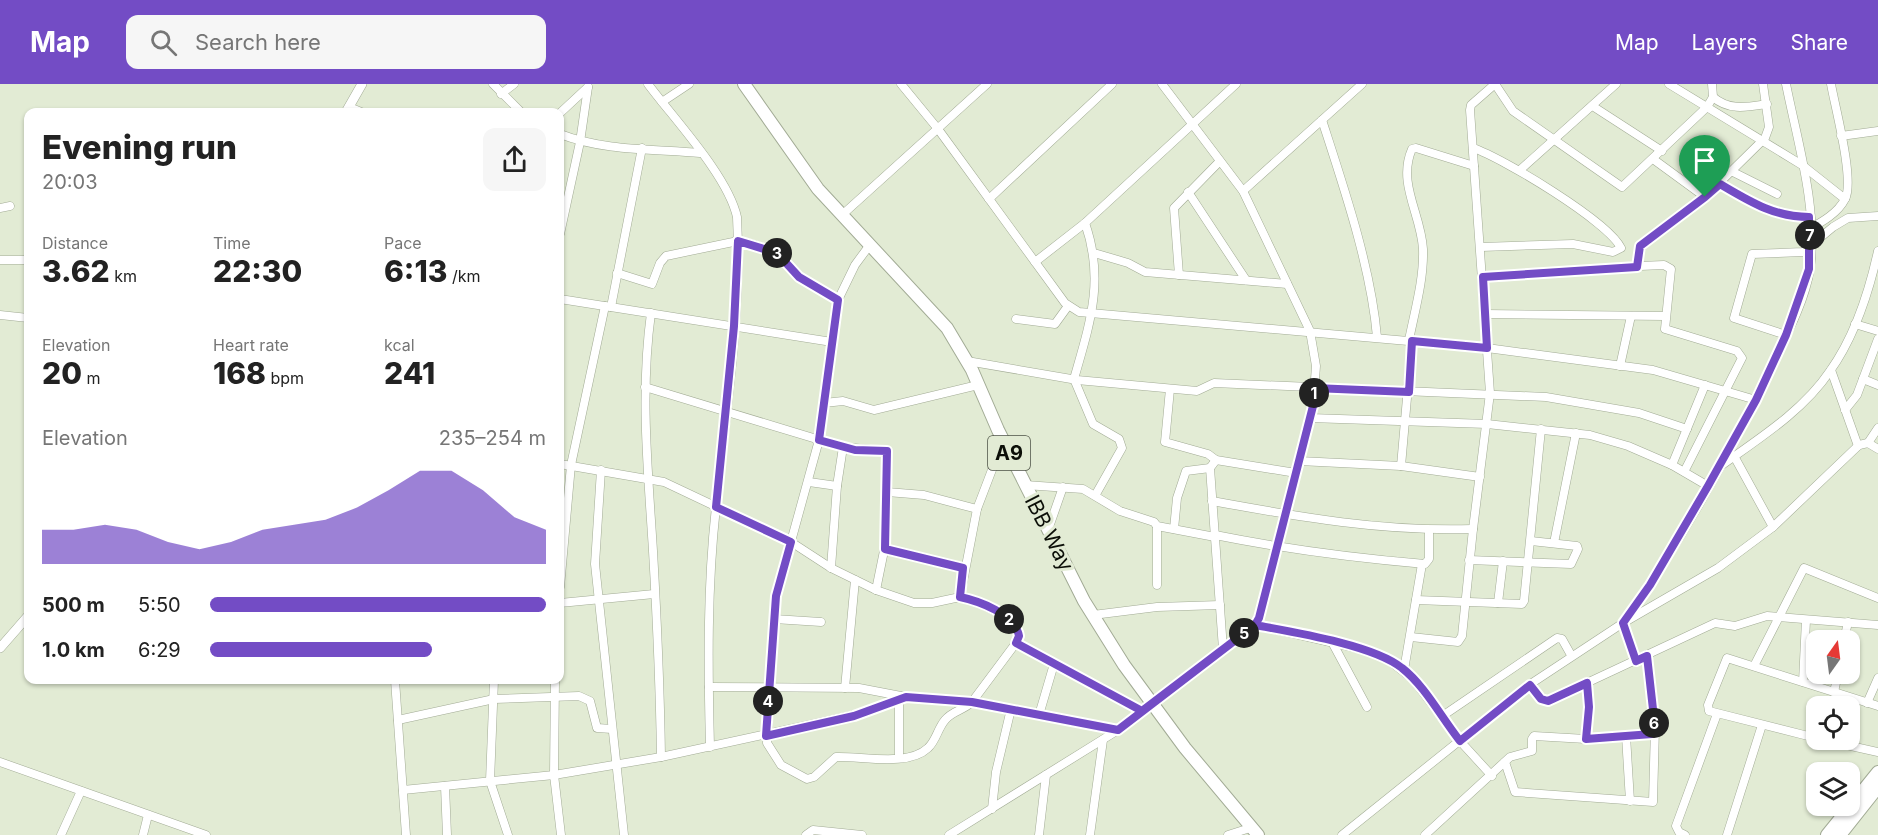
<!DOCTYPE html>
<html lang="en">
<head>
<meta charset="utf-8">
<style>
  body { margin:0; font-family:Inter,sans-serif; background:#f6f6f6; color:#222; height:100vh; display:flex; flex-direction:column; font-size:22px; white-space:nowrap }
  * { box-sizing:border-box; margin:0 }
  p { font-size:20px; color:#767676 }
  .icon { flex:none; width:33px; height:33px; fill:none; stroke:currentColor; stroke-width:2; stroke-linecap:round; stroke-linejoin:round }
  .map { position:relative; flex:1; overflow:hidden }
  .panel { position:absolute; left:24px; top:24px; width:540px; height:576px; display:flex; flex-direction:column; background:#fff; border-radius:12px; box-shadow:0 2px 4px #0004 }
  .panel>* { flex:none }
  .needle { width:39px; rotate:14deg }
  .fabs { position:absolute; left:1806px; top:546px; display:grid; gap:12px }
  .fabs a { display:grid; place-items:center; width:54px; height:54px; border-radius:12px; background:#fff; box-shadow:0 2px 4px #0004; font-size:30px }
  .pin { position:absolute; display:grid; place-items:center; width:51px; height:51px; color:#fff; margin:-62px -26px; border-radius:50% 50% 50% 0; rotate:-45deg; box-shadow:0 0 6px #0007 }
  .pin .icon { rotate:45deg }
  .km { position:absolute; width:30px; height:30px; margin:-15px; border-radius:50%; background:#222; color:#fff; font-size:16px; line-height:30px; text-align:center }
  .round { display:grid; place-items:center; flex:none; width:63px; height:63px; border-radius:12px; background:#f6f6f6 }
  .headline { display:flex; align-items:center; justify-content:space-between; height:102px; padding:0 18px }
  h1 { font-size:33px; font-weight:800; line-height:45px }
  .metrics { display:grid; grid-template-columns:repeat(3,1fr); gap:9px; height:102px; padding:6px 18px }
  .metrics div { display:grid; align-content:center }
  .metrics b { font-size:30px; font-weight:800 }
  .metrics small { font-size:16px; font-weight:400 }
  .metrics p { font-size:16px }
  .chart { height:168px; padding:12px 18px }
  .chart p { display:flex; justify-content:space-between }
  .chart svg { width:100%; height:108px; margin-top:6px; fill:#734cc5; opacity:.7 }
  ul { padding:0 18px; list-style:none; font-size:20px }
  li { display:grid; grid-template-columns:96px 72px 1fr; align-items:center; height:45px }
  li i { height:15px; border-radius:8px; background:#734cc5 }
  header { display:flex; align-items:center; gap:36px; box-sizing:border-box; height:84px; padding:0 30px; background:#734cc5; color:#fff }
  header strong { font-size:28px }
  nav { display:flex; gap:33px; margin-inline-start:auto; font-size:21px }
  .search { width:420px; height:54px; background:#f6f6f6; display:flex; align-items:center; gap:15px; box-sizing:border-box; padding:0 21px; border-radius:12px; color:#767676; font-size:22px }
  .map>svg:first-child { display:block }
  .lines { fill:none; stroke-linecap:round; stroke-linejoin:round }
  .minor-casing { stroke:#a2ab95; stroke-width:9 }
  .tertiary-casing { stroke:#a2ab95; stroke-width:10 }
  .primary-casing { stroke:#a2ab95; stroke-width:14 }
  .trunk-casing { stroke:#a2ab95; stroke-width:14 }
  .minor { stroke:#fff; stroke-width:8 }
  .tertiary { stroke:#fff; stroke-width:9 }
  .primary { stroke:#fff; stroke-width:12 }
  .trunk { stroke:#fff; stroke-width:12 }
  .route-casing { stroke:#fff; stroke-width:12 }
  .route { stroke:#734cc5; stroke-width:8 }
  .labels { text-anchor:middle; stroke-width:6; stroke-linejoin:round; paint-order:stroke }
  .shield { fill:#e2ebd4; stroke:#4c5145; stroke-width:1.5 }
  .shield-label { font-size:20px; font-weight:bold; fill:#0c0f08 }
  .street-label { font-size:21px; fill:#0c0f08; stroke:#e2ebd4 }
</style>
</head>
<body>
<header>
<strong>Map</strong>
<div class="search"><svg class="icon" aria-label="search" viewBox="0 0 24 24"><circle cx="10" cy="10" r="6"/><path d="M15 15l6 6"/></svg>Search here</div>
<nav><a>Map</a><a>Layers</a><a>Share</a></nav>
</header>
<div class="map">
<svg width="1878" height="751" viewBox="0 0 1878 751">
  <rect width="100%" height="100%" fill="#e2ebd4"/>
  <g class="lines">
    <defs>
      <g id="minor">
        <polyline points="493,0 521,28"/>
        <path d="M648 0C674 35 728 92 737 133 742 229 726 327 716 423 707 503 708 583 710 663"/>
        <polyline points="901,0 938,45 1065,219 1079,228 1487,264 1653,286 1756,316"/>
        <polyline points="1495,0 1513,27 1622,103 1707,23 1713,13 1712,0"/>
        <polyline points="1669,0 1802,81 1845,115"/>
        <polyline points="501,10 514,0"/>
        <path d="M1713 13C1729 27 1747 23 1767 20"/>
        <polyline points="662,18 689,0"/>
        <polyline points="349,23 361,28"/>
        <polyline points="1594,23 1662,67"/>
        <polyline points="560,29 588,3"/>
        <path d="M1322 36C1344 104 1371 183 1377 253"/>
        <path d="M560 50C603 67 654 65 700 69"/>
        <polyline points="1841,52 1878,47"/>
        <path d="M1473 64C1503 74 1609 138 1621 164L1613 168 1573 160 1481 163"/>
        <polyline points="1653,75 1705,113"/>
        <polyline points="1520,86 1616,0"/>
        <polyline points="1733,88 1777,110"/>
        <path d="M1720 100C1749 117 1774 133 1809 133"/>
        <polyline points="1243,107 1362,0"/>
        <polyline points="1188,108 1246,196"/>
        <polyline points="989,115 1112,0"/>
        <polyline points="0,124 10,122"/>
        <polyline points="842,131 987,0"/>
        <path d="M1085 139C1105 196 1090 239 1074 295L1093 340 1119 355 1122 364 1096 410"/>
        <path d="M1809 145C1822 138 1838 129 1845 115 1855 97 1835 23 1831 0"/>
        <polyline points="560,150 580,58 588,3"/>
        <polyline points="1094,169 1128,179 1145,188 1287,200"/>
        <polyline points="0,176 28,176"/>
        <polyline points="1035,178 1085,139 1236,0"/>
        <polyline points="1637,183 1640,162 1705,113 1765,54 1769,43 1763,0"/>
        <polyline points="617,189 652,200 660,179 666,172 738,157 755,161 777,169 799,193 838,216"/>
        <polyline points="1179,191 1174,124 1220,77"/>
        <polyline points="1483,193 1640,182 1664,181 1671,185 1665,245 1737,267 1742,274 1685,386"/>
        <polyline points="560,215 832,258"/>
        <polyline points="611,223 642,64"/>
        <path d="M651 229C640 310 648 386 653 467 657 536 660 604 661 673"/>
        <polyline points="1485,230 1665,232"/>
        <polyline points="0,231 28,234"/>
        <polyline points="1016,235 1055,240 1068,222"/>
        <polyline points="1855,240 1878,247"/>
        <polyline points="1786,251 1734,234 1752,170 1803,168 1833,143 1848,134 1878,132"/>
        <path d="M1409 256C1415 226 1424 195 1423 165 1421 130 1397 99 1412 65L1416 64 1474 82"/>
        <polyline points="967,277 1077,296 1197,307 1214,299 1546,313 1639,329 1687,345"/>
        <polyline points="1620,282 1631,232"/>
        <polyline points="1831,286 1858,362"/>
        <polyline points="1863,295 1878,301"/>
        <polyline points="645,303 843,363 887,367 886,457 876,506"/>
        <polyline points="1170,305 1165,358 1208,370 1216,376 1296,389"/>
        <polyline points="824,319 843,317 874,326 978,301"/>
        <polyline points="1845,326 1857,311 1878,255"/>
        <polyline points="1310,334 1487,340 1590,351 1628,362 1672,381 1708,402"/>
        <polyline points="1868,359 1878,344"/>
        <polyline points="1734,372 1773,443"/>
        <polyline points="1216,376 1210,384 1223,565"/>
        <polyline points="1299,377 1401,382 1480,393"/>
        <path d="M560 380 664 398 791 458 831 484 876 506 914 519H932L960 513 974 516 1012 536 1019 552 1016 559 972 618C964 626 952 627 945 636 938 644 936 657 928 664 908 683 862 672 836 673L814 693 807 695 781 681 767 659 776 512 819 356 838 216 855 181 869 162"/>
        <polyline points="1672,381 1705,301"/>
        <path d="M1722 381C1760 354 1804 326 1830 287 1855 252 1869 208 1878 167"/>
        <polyline points="1401,382 1412,257"/>
        <polyline points="601,386 595,480 624,751"/>
        <polyline points="809,398 837,402"/>
        <polyline points="1025,401 1083,405 1120,427 1154,438 1157,442 1215,453"/>
        <polyline points="887,408 924,411 977,425"/>
        <path d="M1212 417C1299 433 1384 448 1473 445"/>
        <polyline points="1174,445 1177,414 1186,387 1210,384"/>
        <polyline points="1048,446 1063,403"/>
        <path d="M1215 451C1285 465 1354 474 1425 480L1429 475V446"/>
        <polyline points="1554,459 1576,349"/>
        <polyline points="885,465 963,484"/>
        <polyline points="1469,476 1571,480 1578,465 1577,462 1531,457"/>
        <polyline points="831,484 837,402 843,363"/>
        <polyline points="1157,501 1157,442"/>
        <polyline points="560,503 571,381 605,222"/>
        <polyline points="960,513 977,425 1003,357"/>
        <polyline points="1416,516 1522,520 1524,517 1541,345"/>
        <polyline points="560,519 654,510"/>
        <polyline points="1498,519 1503,477"/>
        <polyline points="1093,531 1157,523 1220,521"/>
        <polyline points="774,535 821,538"/>
        <polyline points="1255,541 1365,566 1386,574 1413,595 1460,657 1492,692"/>
        <polyline points="1411,553 1458,558 1462,552 1473,445 1490,309 1470,26 1471,21 1495,0"/>
        <polyline points="1844,556 1848,538"/>
        <polyline points="1332,558 1367,623"/>
        <polyline points="1016,559 1142,627"/>
        <path d="M1636 577 1623 539C1681 458 1731 368 1773 278 1787 250 1805 217 1810 185 1818 124 1798 60 1786 0"/>
        <polyline points="1754,582 1804,484 1878,514"/>
        <polyline points="1404,586 1422,480"/>
        <polyline points="395,596 406,751"/>
        <polyline points="494,596 490,697 508,751"/>
        <polyline points="555,596 554,691 561,751"/>
        <polyline points="1803,598 1806,536"/>
        <polyline points="1529,601 1541,615 1548,617 1715,539 1735,542 1767,532 1878,541"/>
        <polyline points="709,603 859,604 906,613 972,618 1118,646"/>
        <polyline points="845,604 855,496"/>
        <polyline points="1834,608 1838,590"/>
        <polyline points="899,615 899,674"/>
        <polyline points="1867,619 1878,594"/>
        <polyline points="1039,631 1054,580"/>
        <polyline points="1441,633 1557,554 1562,555 1571,571"/>
        <polyline points="398,636 494,615 579,612 590,617 597,644 612,645"/>
        <polyline points="1626,652 1630,717"/>
        <polyline points="1816,654 1709,627 1708,621 1727,574 1878,622"/>
        <polyline points="1586,655 1589,623 1587,599"/>
        <polyline points="1824,656 1878,668"/>
        <polyline points="0,678 206,751"/>
        <polyline points="1505,678 1515,708 1653,718 1655,643 1647,572"/>
        <polyline points="445,702 447,751"/>
        <polyline points="403,706 554,691 661,673 854,631 906,613"/>
        <polyline points="992,725 996,688 1011,625"/>
        <polyline points="61,751 81,707"/>
        <polyline points="143,751 148,731"/>
        <polyline points="806,751 813,746 862,751"/>
        <polyline points="949,751 1118,646 1255,541 1259,534 1313,322 1316,282 1310,247 1243,107 1162,0"/>
        <polyline points="1039,751 1046,691"/>
        <polyline points="1090,751 1103,656"/>
        <polyline points="1228,751 1250,744"/>
        <polyline points="1342,751 1529,601 1623,539 1718,484 1773,443 1859,361 1868,359 1878,365"/>
        <polyline points="1425,751 1510,673 1532,667 1532,655 1534,652 1586,655 1652,650 1654,647"/>
        <polyline points="1685,751 1679,748 1676,742 1717,630"/>
        <polyline points="1727,751 1762,641"/>
      </g>
      <g id="tertiary">
        <polyline points="346,28 362,0"/>
        <polyline points="0,564 28,532"/>
      </g>
      <g id="primary">
        <polyline points="1827,751 1878,688"/>
        <polyline points="1840,751 1878,703"/>
      </g>
      <polyline id="trunk" points="744,0 818,105 947,244 972,286 998,346 1084,517 1124,581 1185,664 1258,751"/>
    </defs>
    <use href="#minor" class="minor-casing"/>
    <use href="#tertiary" class="tertiary-casing"/>
    <use href="#primary" class="primary-casing"/>
    <use href="#trunk" class="trunk-casing"/>
    <use href="#minor" class="minor"/>
    <use href="#tertiary" class="tertiary"/>
    <use href="#primary" class="primary"/>
    <use href="#trunk" class="trunk"/>
  </g>
  <g class="lines">
    <defs>
      <path id="route" d="M1705 113 1640 162 1637 183 1483 193 1487 264 1412 257 1409 308 1314 304 1313 322 1259 534 1255 541 1142 627 1016 559 1019 552C1015 530 979 517 960 513L963 484 885 465 887 367 855 366 819 356 838 216 799 193 777 169 738 157 734 242 716 423 791 458 776 512 766 652 854 632 906 613 972 618 1118 646 1255 541C1293 548 1374 561 1402 584 1425 602 1441 633 1460 657L1530 601 1541 615 1548 617 1587 599 1589 623 1586 655 1652 650 1655 643 1647 572 1636 577 1623 539 1650 501 1708 402 1756 316 1786 251 1809 185V133C1774 133 1749 117 1720 100L1705 113"/>
    </defs>
    <use href="#route" class="route-casing"/>
    <use href="#route" class="route"/>
  </g>
  <g class="labels">
    <rect class="shield" x="988" y="352" width="42" height="34" rx="4.5"/>
    <g class="shield-label">
      <text x="1009" y="376">A9</text>
    </g>
    <g class="street-label">
      <text transform="translate(1049 449) rotate(63)" y="7">IBB Way</text>
    </g>
  </g>
</svg>
<div class="fabs">
<a><svg class="needle" viewBox="-14 -14 28 28"><path d="M0-13l5 13h-10z" fill="#e53935"/><path d="M0 13l5-13h-10z" fill="#767676"/></svg></a>
<a><svg class="icon" aria-label="locate" viewBox="0 0 24 24"><circle cx="12" cy="12" r="6"/><path d="M12 2v4M12 18v4M2 12h4M18 12h4"/></svg></a>
<a><svg class="icon" aria-label="layers" viewBox="0 0 24 24"><path d="M12 4l9 5-9 5-9-5zM3 14l9 5 9-5"/></svg></a>
</div>
<div class="pin" style="left:1705px;top:113px;background:#1e9e55"><svg class="icon" aria-label="arrive" viewBox="0 0 24 24"><path d="M6 21V4h12l-3 4 3 4H6"/></svg></div>
<b class="km" style="left:1314px;top:309px">1</b>
<b class="km" style="left:1009px;top:535px">2</b>
<b class="km" style="left:777px;top:169px">3</b>
<b class="km" style="left:768px;top:617px">4</b>
<b class="km" style="left:1244px;top:549px">5</b>
<b class="km" style="left:1654px;top:639px">6</b>
<b class="km" style="left:1810px;top:151px">7</b>
<section class="panel">
<div class="headline"><div><h1>Evening run</h1><p>20:03</p></div><a class="round"><svg class="icon" aria-label="share" viewBox="0 0 24 24"><path d="M12 15V3M7 8l5-5 5 5M5 13v7h14v-7"/></svg></a></div>
<div class="metrics">
<div><p>Distance</p><b>3.62<small> km</small></b></div>
<div><p>Time</p><b>22:30</b></div>
<div><p>Pace</p><b>6:13<small> /km</small></b></div>
</div>
<div class="metrics">
<div><p>Elevation</p><b>20<small> m</small></b></div>
<div><p>Heart rate</p><b>168<small> bpm</small></b></div>
<div><p>kcal</p><b>241</b></div>
</div>
<div class="chart"><p><span>Elevation</span>235–254 m</p>
<svg viewBox="0 0 160 44" preserveAspectRatio="none"><path d="M0 44V30L10 30L20 28L30 30L40 35L50 38L60 35L70 30L80 28L90 26L100 21L110 14L120 6L130 6L140 14L150 25L160 30V44z"/></svg>
</div>
<ul>
<li><b>500 m</b>5:50<i style="width:100%"></i></li>
<li><b>1.0 km</b>6:29<i style="width:66%"></i></li>
</ul>
</section>
</div>
</body>
</html>
